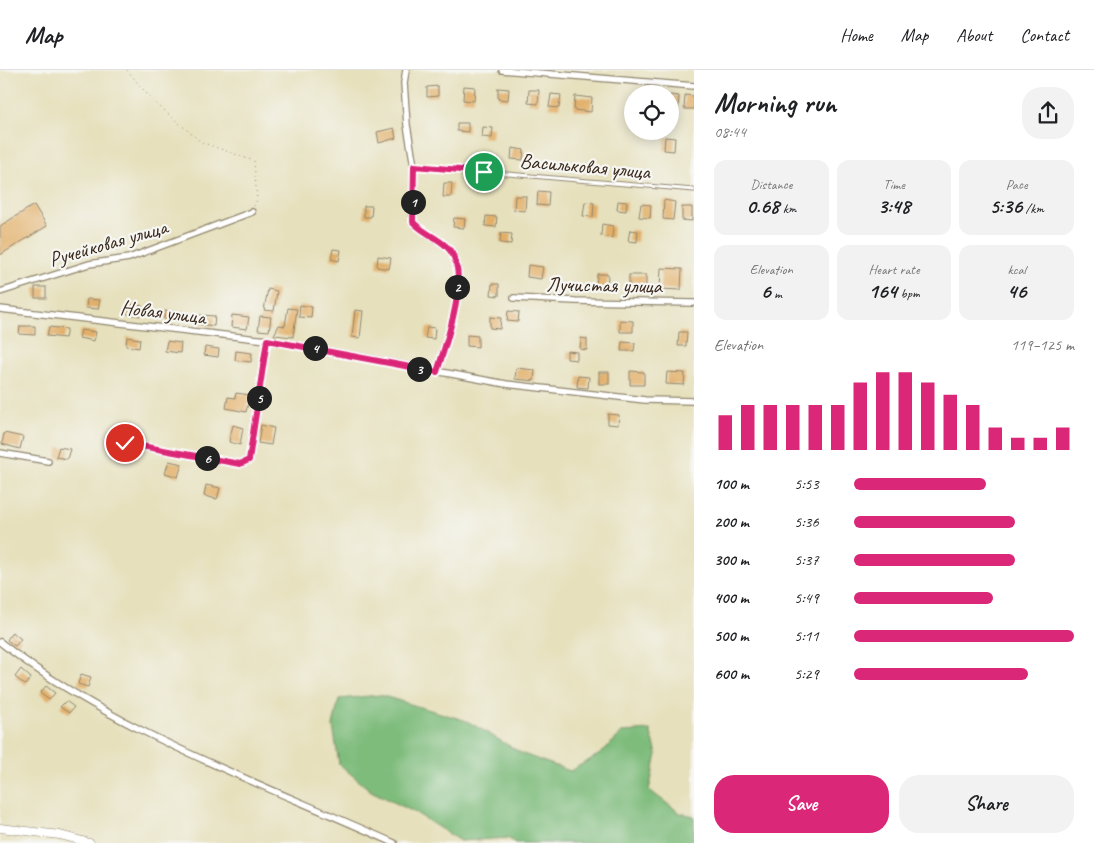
<!DOCTYPE html>
<html lang="en">
<head>
<meta charset="utf-8">
<style>
  body { margin:0; font-family:Caveat,sans-serif; background:#f2f2f2; color:#202124; height:100vh; display:flex; flex-direction:column; font-size:19px; white-space:nowrap }
  * { box-sizing:border-box; margin:0 }
  p { font-size:16px; color:#757577 }
  .icon { flex:none; width:28px; height:28px; fill:none; stroke:currentColor; stroke-width:2; stroke-linecap:round; stroke-linejoin:round }
  .map { position:relative; flex:1; overflow:hidden }
  .details { display:flex; flex-direction:column; background:#fff; width:400px }
  .details>* { flex:none }
  .fabs { position:absolute; left:624px; top:15px; display:grid; gap:10px }
  .fabs a { display:grid; place-items:center; width:55px; height:55px; border-radius:50%; background:#fff; box-shadow:0 2px 12px #0003; font-size:25px }
  .pin { position:absolute; display:grid; place-items:center; width:42px; height:42px; color:#fff; margin:-21px; border:2px solid #fff; border-radius:50%; box-shadow:0 1px 5px #0007 }
  .km { position:absolute; width:25px; height:25px; margin:-12px; border-radius:50%; background:#222; color:#fff; font-size:14px; line-height:25px; text-align:center }
  .round { display:grid; place-items:center; flex:none; width:52px; height:52px; border-radius:20px; background:#f2f2f2 }
  .summary { display:flex; align-items:center; justify-content:space-between; height:85px; padding:0 20px }
  h1 { font-size:28px; font-weight:700; line-height:38px }
  .stats { display:grid; grid-template-columns:repeat(3,1fr); gap:8px; height:85px; padding:5px 20px }
  .stats div { display:grid; align-content:center; border-radius:12px; background:#f2f2f2; text-align:center }
  .stats b { font-size:21px; font-weight:700 }
  .stats small { font-size:14px; font-weight:400 }
  .stats p { font-size:14px }
  .chart { height:140px; padding:10px 20px }
  .chart p { display:flex; justify-content:space-between }
  .chart svg { width:100%; height:90px; margin-top:5px; stroke:#db2777; stroke-width:6 }
  .action { display:flex; gap:10px; margin-top:auto; padding:10px 20px }
  .action a { flex:1; height:58px; border-radius:20px; background:#db2777; color:#fff; font-size:20px; font-weight:700; line-height:58px; text-align:center }
  .action a+a { background:#f2f2f2; color:#202124 }
  ul { padding:0 20px; list-style:none; font-size:16px }
  li { display:grid; grid-template-columns:80px 60px 1fr; align-items:center; height:38px }
  li i { height:12px; border-radius:6px; background:#db2777 }
  header { display:flex; align-items:center; gap:30px; box-sizing:border-box; height:70px; padding:0 25px; background:#fff; border-bottom:1px solid #e0e0e0 }
  header strong { font-size:24px }
  nav { display:flex; gap:28px; margin-inline-start:auto; font-size:18px }
  main { display:flex; flex:1; min-height:0 }
  .map>svg:first-child { display:block }
  .forest { fill:#7ebc7c; stroke:#5c734d }
  .building { fill:#e2af67 }
  .lines { fill:none; stroke-linecap:round; stroke-linejoin:round }
  .lane-casing { stroke:#90856d; stroke-width:5 }
  .street-casing { stroke:#90856d; stroke-width:8 }
  .secondary-casing { stroke:#90856d; stroke-width:9 }
  .path { stroke:#90856d; stroke-width:1; stroke-dasharray:1 4; stroke-linecap:butt }
  .lane { stroke:#fff; stroke-width:3 }
  .street { stroke:#fff; stroke-width:5.5 }
  .secondary { stroke:#fff; stroke-width:8 }
  .route-casing { stroke:#fff; stroke-width:10 }
  .route { stroke:#db2777; stroke-width:6 }
  .labels { text-anchor:middle; stroke-width:4.5; stroke-linejoin:round; paint-order:stroke }
  .street-label { font-size:21px; fill:#3b2a1e; stroke:#f6f6f2 }
</style>
</head>
<body>
<header>
<strong>Map</strong>
<nav><a>Home</a><a>Map</a><a>About</a><a>Contact</a></nav>
</header>
<main>
<div class="map">
<svg width="694" height="773" viewBox="0 0 694 773">
  <rect width="100%" height="100%" fill="#f6f6f2"/>
  <filter id="ink" filterUnits="userSpaceOnUse"><feTurbulence type="fractalNoise" baseFrequency=".02" numOctaves="2"/><feDisplacementMap in="SourceGraphic" scale="10" xChannelSelector="R" yChannelSelector="G"/><feConvolveMatrix kernelMatrix="1 2 1 2 8 2 1 2 1" color-interpolation-filters="sRGB"/></filter>
  <filter id="wash" filterUnits="userSpaceOnUse"><feTurbulence type="fractalNoise" baseFrequency=".0096" numOctaves="4" result="noise"/><feDisplacementMap in="SourceGraphic" scale="20" xChannelSelector="R" yChannelSelector="G"/><feGaussianBlur stdDeviation="1.12" result="paint"/><feColorMatrix in="noise" values="0 0 0 0 0 0 0 0 0 0 0 0 0 0 0 0 0 1.4 0 .05"/><feComposite in="paint" operator="in"/></filter>
  <g filter="url(#wash)">
    <rect width="100%" height="100%" fill="#e6e0bc"/>
    <polygon class="forest" points="380,625 467,651 523,684 570,701 600,684 623,662 650,660 657,684 649,720 680,743 694,746 694,773 515,773 508,768 460,771 416,743 371,721 339,694 333,656 339,629"/>
    <g id="blocks">
      <g class="building">
        <polygon points="438,16 438,26 427,27 427,17"/>
        <polygon points="464,16 475,17 474,31 463,30"/>
        <polygon points="498,18 509,19 508,30 498,29"/>
        <polygon points="529,20 539,20 538,34 528,33"/>
        <polygon points="551,24 561,25 559,38 549,37"/>
        <polygon points="670,25 679,26 678,40 670,40"/>
        <polygon points="685,25 694,26 694,39 684,39"/>
        <polygon points="575,26 592,28 591,42 574,40"/>
        <polygon points="457,53 468,53 468,62 457,61"/>
        <polygon points="483,57 493,58 492,68 482,67"/>
        <polygon points="394,58 396,68 379,73 377,62"/>
        <polygon points="665,67 675,68 674,81 664,80"/>
        <polygon points="512,78 524,80 523,90 511,89"/>
        <polygon points="444,113 452,113 451,127 443,127"/>
        <polygon points="538,121 549,122 548,136 537,135"/>
        <polygon points="515,126 526,126 525,141 514,140"/>
        <polygon points="664,130 675,132 673,150 663,149"/>
        <polygon points="618,131 627,132 626,141 617,140"/>
        <polygon points="585,132 594,133 593,147 583,146"/>
        <polygon points="641,134 651,135 650,148 639,147"/>
        <polygon points="34,135 47,156 0,185 0,156"/>
        <polygon points="364,136 372,136 371,147 364,147"/>
        <polygon points="682,137 692,137 692,151 682,150"/>
        <polygon points="486,146 497,147 496,157 485,156"/>
        <polygon points="454,148 465,149 464,158 453,157"/>
        <polygon points="602,154 613,156 612,168 601,166"/>
        <polygon points="630,160 638,161 637,172 628,171"/>
        <polygon points="501,163 512,164 511,174 500,173"/>
        <polygon points="333,179 341,180 339,191 331,189"/>
        <polygon points="378,186 391,188 389,199 377,197"/>
        <polygon points="528,195 543,197 541,209 527,207"/>
        <polygon points="661,198 682,199 681,220 660,219"/>
        <polygon points="597,204 608,204 607,218 596,218"/>
        <rect x="629" y="205" width="17" height="16"/>
        <polygon points="492,214 499,214 499,226 491,225"/>
        <rect x="35" y="217" width="11" height="11"/>
        <polygon points="268,219 277,221 274,241 264,240"/>
        <polygon points="87,229 100,230 98,239 86,238"/>
        <polygon points="129,234 142,236 140,246 127,244"/>
        <polygon points="300,235 312,237 311,248 299,247"/>
        <polygon points="288,238 297,239 293,267 274,265 279,255 285,256"/>
        <polygon points="355,240 363,241 360,268 352,267"/>
        <polygon points="165,241 182,242 181,251 164,249"/>
        <polygon points="508,241 519,242 518,252 507,251"/>
        <polygon points="199,245 215,246 214,256 198,254"/>
        <polygon points="232,245 249,247 247,259 231,257"/>
        <polygon points="260,246 271,247 269,261 258,260"/>
        <polygon points="490,247 501,248 500,259 490,258"/>
        <polygon points="620,250 633,251 633,262 620,262"/>
        <polygon points="20,256 35,256 35,265 19,264"/>
        <polygon points="49,257 67,259 65,268 47,266"/>
        <polygon points="427,257 435,258 434,269 425,268"/>
        <polygon points="81,260 96,262 94,271 79,268"/>
        <polygon points="679,262 687,262 686,276 678,276"/>
        <polygon points="467,265 478,266 478,277 467,276"/>
        <polygon points="127,267 140,269 139,278 126,276"/>
        <polygon points="581,268 587,269 587,280 580,279"/>
        <polygon points="167,271 181,273 180,283 165,281"/>
        <polygon points="622,272 635,273 634,281 621,281"/>
        <polygon points="205,277 219,279 218,287 204,285"/>
        <polygon points="236,281 252,283 251,292 235,290"/>
        <polygon points="567,281 577,282 577,290 567,289"/>
        <polygon points="516,298 535,300 534,311 515,309"/>
        <polygon points="630,301 644,302 644,315 630,315"/>
        <rect x="599" y="302" width="10" height="12"/>
        <polygon points="667,302 685,303 684,315 666,314"/>
        <polygon points="578,306 589,307 588,318 577,317"/>
        <polygon points="236,323 250,325 246,342 226,338 228,327 235,328"/>
        <polygon points="608,344 619,345 618,355 608,354"/>
        <polygon points="233,355 243,358 240,375 229,372"/>
        <polygon points="261,355 274,358 271,375 258,373"/>
        <polygon points="4,363 23,367 20,379 2,374"/>
        <polygon points="59,377 70,379 67,389 56,387"/>
        <polygon points="169,391 182,394 178,407 165,403"/>
        <polygon points="206,415 220,418 217,429 204,426"/>
        <polygon points="12,562 21,569 15,576 7,570"/>
        <polygon points="21,599 31,608 25,615 15,607"/>
        <polygon points="81,604 91,607 88,617 78,614"/>
        <polygon points="46,616 55,623 49,630 40,623"/>
        <polygon points="66,631 74,637 69,643 60,637"/>
      </g>
    </g>
  </g>
  <g filter="url(#ink)">
    <use href="#blocks" fill-opacity="0" stroke="#90856d" stroke-width="1"/>
    <g class="lines">
      <defs>
        <polyline id="lane" points="414,96 694,120"/>
        <g id="street">
          <path d="M406 0 404 13 407 55 414 96 413 152C423 163 437 167 447 177 473 202 446 272 437 302"/>
          <polyline points="502,0 694,16"/>
          <polyline points="0,222 89,194 129,188 252,142"/>
          <polyline points="514,228 575,231 694,233"/>
          <polyline points="0,239 267,270 506,314 645,330 694,331"/>
          <polyline points="125,373 240,394 249,390 267,270"/>
          <polyline points="0,383 48,391"/>
          <path d="M0 572C117 664 260 712 394 773"/>
        </g>
        <polyline id="secondary" points="0,758 60,765 90,773"/>
      </defs>
      <use href="#lane" class="lane-casing"/>
      <use href="#street" class="street-casing"/>
      <use href="#secondary" class="secondary-casing"/>
      <polyline class="path" points="127,0 152,30 201,72 254,91 257,130 254,136"/>
      <use href="#lane" class="lane"/>
      <use href="#street" class="street"/>
      <use href="#secondary" class="secondary"/>
    </g>
  </g>
  <g class="lines" filter="url(#ink)">
    <defs>
      <path id="route" d="M125 373 240 394 249 390 267 270 437 302C446 272 473 202 447 177 437 167 423 163 413 152L414 96 484 102"/>
    </defs>
    <use href="#route" class="route-casing"/>
    <use href="#route" class="route"/>
  </g>
  <g class="labels">
    <g class="street-label">
      <text transform="translate(585 96) rotate(5)" y="7">Васильковая улица</text>
      <text transform="translate(108 173) rotate(-16)" y="7">Ручейковая улица</text>
      <text transform="translate(604 215) rotate(1)" y="7">Лучистая улица</text>
      <text transform="translate(163 242) rotate(7)" y="7">Новая улица</text>
    </g>
  </g>
</svg>
<div class="fabs">
<a><svg class="icon" aria-label="locate" viewBox="0 0 24 24"><circle cx="12" cy="12" r="6"/><path d="M12 2v4M12 18v4M2 12h4M18 12h4"/></svg></a>
</div>
<div class="pin" style="left:484px;top:102px;background:#1e9e55"><svg class="icon" aria-label="arrive" viewBox="0 0 24 24"><path d="M6 21V4h12l-3 4 3 4H6"/></svg></div>
<div class="pin" style="left:125px;top:373px;background:#d93025"><svg class="icon" aria-label="check" viewBox="0 0 24 24"><path d="M5 12l5 5 9-10"/></svg></div>
<b class="km" style="left:413px;top:132px">1</b>
<b class="km" style="left:457px;top:217px">2</b>
<b class="km" style="left:419px;top:299px">3</b>
<b class="km" style="left:315px;top:278px">4</b>
<b class="km" style="left:259px;top:328px">5</b>
<b class="km" style="left:207px;top:388px">6</b>
</div>
<section class="details">
<div class="summary"><div><h1>Morning run</h1><p>08:44</p></div><a class="round"><svg class="icon" aria-label="share" viewBox="0 0 24 24"><path d="M12 15V3M7 8l5-5 5 5M5 13v7h14v-7"/></svg></a></div>
<div class="stats">
<div><p>Distance</p><b>0.68<small> km</small></b></div>
<div><p>Time</p><b>3:48</b></div>
<div><p>Pace</p><b>5:36<small> /km</small></b></div>
</div>
<div class="stats">
<div><p>Elevation</p><b>6<small> m</small></b></div>
<div><p>Heart rate</p><b>164<small> bpm</small></b></div>
<div><p>kcal</p><b>46</b></div>
</div>
<div class="chart"><p><span>Elevation</span>119–125 m</p>
<svg viewBox="0 0 160 44" preserveAspectRatio="none"><path d="M5 44V27M15 44V22M25 44V22M35 44V22M45 44V22M55 44V22M65 44V11M75 44V6M85 44V6M95 44V11M105 44V17M115 44V22M125 44V33M135 44V38M145 44V38M155 44V33"/></svg>
</div>
<ul>
<li><b>100 m</b>5:53<i style="width:60%"></i></li>
<li><b>200 m</b>5:36<i style="width:73%"></i></li>
<li><b>300 m</b>5:37<i style="width:73%"></i></li>
<li><b>400 m</b>5:49<i style="width:63%"></i></li>
<li><b>500 m</b>5:11<i style="width:100%"></i></li>
<li><b>600 m</b>5:29<i style="width:79%"></i></li>
</ul>
<div class="action"><a>Save</a><a>Share</a></div>
</section>
</main>
</body>
</html>
